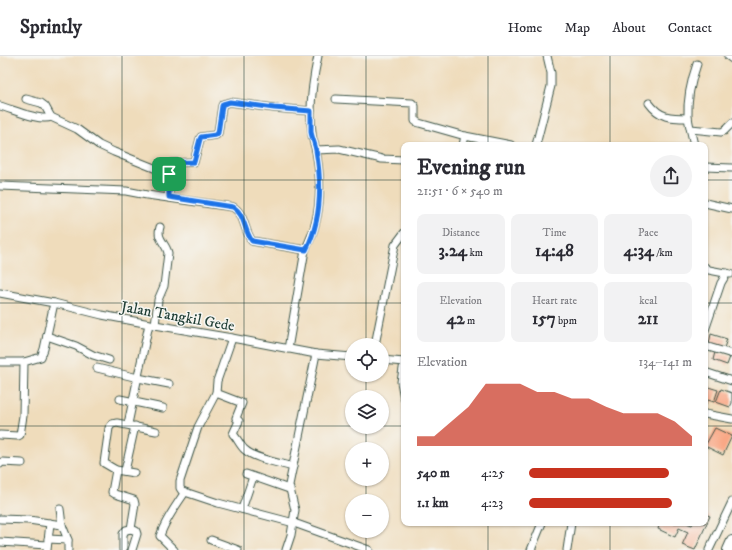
<!DOCTYPE html>
<html lang="en">
<head>
<meta charset="utf-8">
<style>
  body { margin:0; font-family:"IM FELL DW Pica",serif; background:#f2f2f3; color:#2b2b33; height:100vh; display:flex; flex-direction:column; font-size:15px; white-space:nowrap }
  * { box-sizing:border-box; margin:0 }
  p { font-size:13px; color:#7c7c81 }
  .icon { flex:none; width:22px; height:22px; fill:none; stroke:currentColor; stroke-width:2; stroke-linecap:round; stroke-linejoin:round }
  .map { position:relative; flex:1; overflow:hidden }
  .drawer { position:absolute; left:401px; top:86px; width:307px; height:384px; display:flex; flex-direction:column; background:#fff; border-radius:8px; box-shadow:0 1px 3px #0004 }
  .drawer>* { flex:none }
  .controls { position:absolute; left:345px; top:282px; display:grid; gap:8px }
  .controls a { display:grid; place-items:center; width:44px; height:44px; border-radius:50%; background:#fff; box-shadow:0 1px 3px #0004; font-size:20px }
  .pin { position:absolute; display:grid; place-items:center; width:34px; height:34px; color:#fff; margin:-17px; border-radius:8px; box-shadow:0 2px 6px #0006 }
  .round { display:grid; place-items:center; flex:none; width:42px; height:42px; border-radius:21px; background:#f2f2f3 }
  .headline { display:flex; align-items:center; justify-content:space-between; height:68px; padding:0 16px }
  h1 { font-size:22px; font-weight:700; line-height:30px }
  .metrics { display:grid; grid-template-columns:repeat(3,1fr); gap:6px; height:68px; padding:4px 16px }
  .metrics div { display:grid; align-content:center; border-radius:8px; background:#f2f2f3; text-align:center }
  .metrics b { font-size:17px; font-weight:700 }
  .metrics small { font-size:11px; font-weight:400 }
  .metrics p { font-size:11px }
  .chart { height:112px; padding:8px 16px }
  .chart p { display:flex; justify-content:space-between }
  .chart svg { width:100%; height:72px; margin-top:4px; fill:#c8321e; opacity:.7 }
  ul { padding:0 16px; list-style:none; font-size:13px }
  li { display:grid; grid-template-columns:64px 48px 1fr; align-items:center; height:30px }
  li i { height:10px; border-radius:5px; background:#c8321e }
  header { display:flex; align-items:center; gap:24px; box-sizing:border-box; height:56px; padding:0 20px; background:#fff; border-bottom:1px solid #e1e1e2 }
  header strong { font-size:19px }
  nav { display:flex; gap:22px; margin-inline-start:auto; font-size:14px }
  .map>svg:first-child { display:block }
  .building { fill:#f9a886 }
  .lines { fill:none; stroke-linecap:round; stroke-linejoin:round }
  .street-casing { stroke:#3e5548; stroke-width:9 }
  .secondary-casing { stroke:#3e5548; stroke-width:12 }
  .street { stroke:#fff; stroke-width:7 }
  .secondary { stroke:#fff; stroke-width:10 }
  .route-casing { stroke:#fff; stroke-width:8 }
  .route { stroke:#1a73e8; stroke-width:5 }
  .grid { fill:none; stroke:#1f3d34; stroke-width:1; stroke-opacity:0.55 }
  .labels { text-anchor:middle; stroke-width:3; stroke-linejoin:round; paint-order:stroke }
  .street-label { font-size:15px; fill:#1f3d34; stroke:#f6f6f2 }
</style>
</head>
<body>
<header>
<strong>Sprintly</strong>
<nav><a>Home</a><a>Map</a><a>About</a><a>Contact</a></nav>
</header>
<div class="map">
<svg width="732" height="494" viewBox="0 0 732 494">
  <rect width="100%" height="100%" fill="#f6f6f2"/>
  <filter id="ink" filterUnits="userSpaceOnUse"><feTurbulence type="fractalNoise" baseFrequency=".025" numOctaves="2"/><feDisplacementMap in="SourceGraphic" scale="8" xChannelSelector="R" yChannelSelector="G"/><feConvolveMatrix kernelMatrix="1 2 1 2 8 2 1 2 1" color-interpolation-filters="sRGB"/></filter>
  <filter id="wash" filterUnits="userSpaceOnUse"><feTurbulence type="fractalNoise" baseFrequency=".012" numOctaves="4" result="noise"/><feDisplacementMap in="SourceGraphic" scale="16" xChannelSelector="R" yChannelSelector="G"/><feGaussianBlur stdDeviation="0.9" result="paint"/><feColorMatrix in="noise" values="0 0 0 0 0 0 0 0 0 0 0 0 0 0 0 0 0 1.4 0 .05"/><feComposite in="paint" operator="in"/></filter>
  <g filter="url(#wash)">
    <rect width="100%" height="100%" fill="#efdcbb"/>
    <g id="blocks">
      <g class="building">
        <polygon points="711,278 727,283 724,292 709,288"/>
        <polygon points="715,296 730,301 727,309 713,304"/>
        <polygon points="705,330 718,334 714,346 708,344 706,348 705,347"/>
        <polygon points="721,333 732,337 732,347 730,351 716,346"/>
        <polygon points="715,372 732,380 723,399 705,390"/>
        <polygon points="705,458 710,460 695,494 682,489 688,476 679,472 675,481 658,473 660,467 686,467 692,469 693,467 705,467"/>
      </g>
    </g>
  </g>
  <g filter="url(#ink)">
    <use href="#blocks" fill-opacity="0" stroke="#3e5548" stroke-width="1"/>
    <g class="lines">
      <defs>
        <g id="street">
          <polyline points="728,0 732,3"/>
          <polyline points="26,43 41,47 45,50 51,61 77,73 99,89 114,96 169,118 169,141"/>
          <polyline points="336,43 412,47 415,50 415,65 419,67 465,80 511,89"/>
          <path d="M649 47C660 62 670 62 688 62"/>
          <path d="M0 50C12 53 40 66 51 61"/>
          <polyline points="691,73 721,76 724,75 732,67"/>
          <polyline points="463,89 465,80"/>
          <polyline points="536,89 551,30 551,17 547,0"/>
          <path d="M694 89C692 80 689 69 688 61 687 42 691 25 697 8"/>
          <polyline points="316,94 339,93 382,103 404,104"/>
          <polyline points="705,111 732,112"/>
          <polyline points="169,118 169,110 171,107 194,106 200,83 201,81 216,79 218,77 222,50 223,48 230,46 274,52 311,55"/>
          <path d="M0 130 126 135 147 139 233 151C245 158 244 175 252 185L305 194"/>
          <polyline points="705,147 732,153"/>
          <polyline points="705,211 709,214 730,218"/>
          <polyline points="0,237 54,247 102,259 155,269 232,282 316,298 352,301"/>
          <path d="M155 269 158 244 164 230 168 197C166 187 156 183 160 171"/>
          <polyline points="705,274 721,227 727,217"/>
          <polyline points="47,280 76,290 93,299 109,304"/>
          <path d="M232 282 217 325 216 337 242 347 236 362 239 365 233 378C237 382 240 389 244 393 254 403 280 407 293 411"/>
          <polyline points="375,289 395,189 404,177"/>
          <polyline points="705,290 732,298"/>
          <path d="M288 293 305 194C322 163 322 128 316 95 315 89 312 83 312 77 309 53 313 23 318 0"/>
          <polyline points="382,304 404,306"/>
          <polyline points="0,306 24,306"/>
          <polyline points="404,306 401,326 404,342"/>
          <polyline points="97,312 138,322 169,328"/>
          <polyline points="705,316 732,325"/>
          <polyline points="216,337 198,371 180,425 180,432 182,435 218,447 294,467 369,494"/>
          <polyline points="120,343 163,352"/>
          <polyline points="705,358 732,363"/>
          <polyline points="128,368 149,268"/>
          <polyline points="0,379 18,380 20,379 23,360 24,306 41,301 44,293 54,247"/>
          <polyline points="0,408 2,406 22,407"/>
          <polyline points="116,414 112,436 115,438 134,444 135,448 131,473"/>
          <polyline points="125,415 135,370"/>
          <polyline points="134,417 116,414 104,407 109,372 112,368 117,367 156,375"/>
          <polyline points="246,418 289,433"/>
          <polyline points="60,453 62,469 68,484 68,494"/>
          <polyline points="242,453 253,421"/>
          <polyline points="0,463 29,464 62,469"/>
          <polyline points="48,483 68,484"/>
          <polyline points="211,484 238,494"/>
          <polyline points="0,486 47,489"/>
          <polyline points="47,494 50,467"/>
          <polyline points="123,494 123,478 126,474 131,473 136,475 137,478 132,494"/>
          <path d="M174 494 160 480C165 464 176 450 185 436"/>
          <polyline points="286,494 291,479 295,454 289,429 316,298"/>
          <polyline points="531,494 542,467"/>
          <polyline points="567,494 571,467"/>
          <polyline points="709,494 732,446"/>
        </g>
        <polyline id="secondary" points="728,494 732,485"/>
      </defs>
      <use href="#street" class="street-casing"/>
      <use href="#secondary" class="secondary-casing"/>
      <use href="#street" class="street"/>
      <use href="#secondary" class="secondary"/>
    </g>
  </g>
  <g class="lines" filter="url(#ink)">
    <defs>
      <path id="route" d="M230 46 274 52 311 55C311 62 311 69 311 76 312 82 315 88 316 94 322 128 322 163 306 194L252 185C244 175 245 158 233 151L169 141V110L171 107 194 106 200 83 201 81 216 79 218 77 222 50 223 48Z"/>
    </defs>
    <use href="#route" class="route-casing"/>
    <use href="#route" class="route"/>
  </g>
  <path class="grid" d="M122 0V494M244 0V494M366 0V289M488 0V89M610 0V89M0 124H404M705 124H732M0 247H404M705 247H732M366 319V341M0 370H352M382 370H404M705 370H732M366 371V393M366 423V445M488 467V494M610 467V494M366 475V494"/>
  <g class="labels">
    <g class="street-label">
      <text transform="translate(178 260) rotate(10)" y="5">Jalan Tangkil Gede</text>
    </g>
  </g>
</svg>
<div class="controls">
<a><svg class="icon" aria-label="locate" viewBox="0 0 24 24"><circle cx="12" cy="12" r="6"/><path d="M12 2v4M12 18v4M2 12h4M18 12h4"/></svg></a>
<a><svg class="icon" aria-label="layers" viewBox="0 0 24 24"><path d="M12 4l9 5-9 5-9-5zM3 14l9 5 9-5"/></svg></a>
<a>+</a>
<a>−</a>
</div>
<div class="pin" style="left:169px;top:118px;background:#1e9e55"><svg class="icon" aria-label="arrive" viewBox="0 0 24 24"><path d="M6 21V4h12l-3 4 3 4H6"/></svg></div>
<section class="drawer">
<div class="headline"><div><h1>Evening run</h1><p>21:51 · 6 × 540 m</p></div><a class="round"><svg class="icon" aria-label="share" viewBox="0 0 24 24"><path d="M12 15V3M7 8l5-5 5 5M5 13v7h14v-7"/></svg></a></div>
<div class="metrics">
<div><p>Distance</p><b>3.24<small> km</small></b></div>
<div><p>Time</p><b>14:48</b></div>
<div><p>Pace</p><b>4:34<small> /km</small></b></div>
</div>
<div class="metrics">
<div><p>Elevation</p><b>42<small> m</small></b></div>
<div><p>Heart rate</p><b>157<small> bpm</small></b></div>
<div><p>kcal</p><b>211</b></div>
</div>
<div class="chart"><p><span>Elevation</span>134–141 m</p>
<svg viewBox="0 0 160 44" preserveAspectRatio="none"><path d="M0 44V38L10 38L20 29L30 20L40 6L50 6L60 6L70 11L80 11L90 15L100 15L110 20L120 24L130 24L140 24L150 29L160 38V44z"/></svg>
</div>
<ul>
<li><b>540 m</b>4:25<i style="width:86%"></i></li>
<li><b>1.1 km</b>4:23<i style="width:88%"></i></li>
</ul>
</section>
</div>
</body>
</html>
